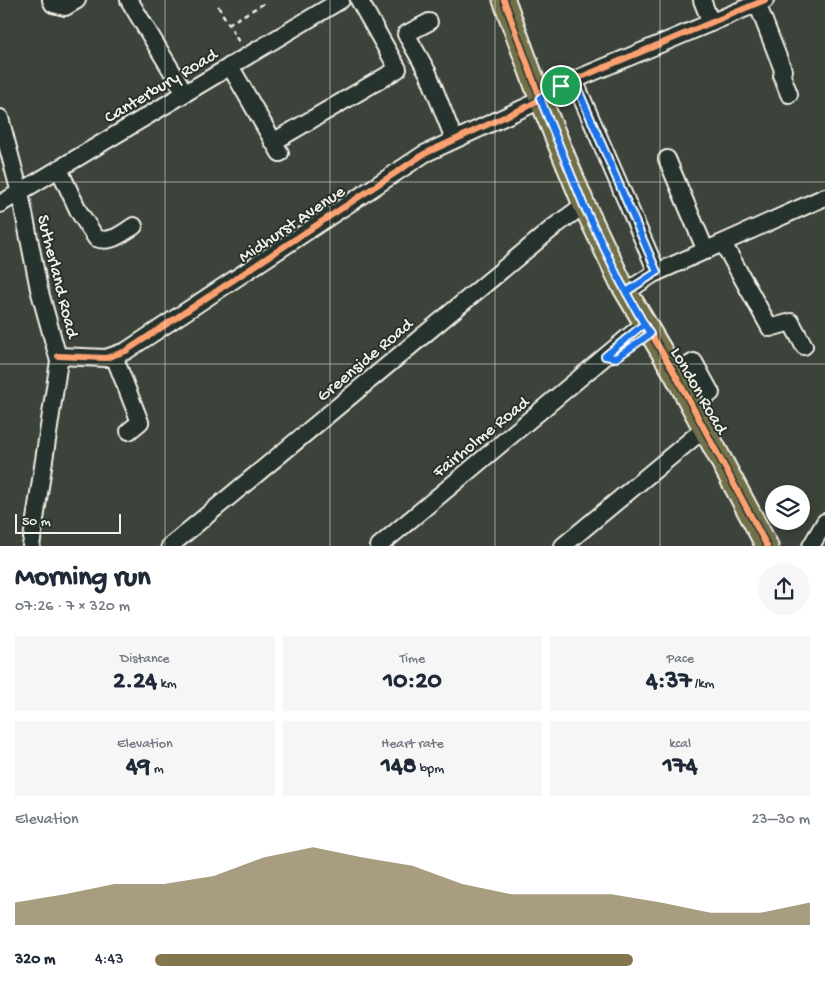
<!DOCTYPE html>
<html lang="en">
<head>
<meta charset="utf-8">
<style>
  body { margin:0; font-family:"Gochi Hand",sans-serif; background:#f6f6f7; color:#1f2937; height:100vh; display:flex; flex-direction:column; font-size:19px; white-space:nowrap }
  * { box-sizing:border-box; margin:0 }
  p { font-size:16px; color:#747a83 }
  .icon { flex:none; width:28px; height:28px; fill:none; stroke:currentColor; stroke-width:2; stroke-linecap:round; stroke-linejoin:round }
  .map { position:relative; height:546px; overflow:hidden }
  .side { display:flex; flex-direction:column; background:#fff; flex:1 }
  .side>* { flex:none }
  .tools { position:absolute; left:765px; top:485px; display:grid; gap:10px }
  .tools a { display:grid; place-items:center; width:45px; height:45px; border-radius:50%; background:#fff; box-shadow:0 2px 12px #0003; font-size:25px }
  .scale { position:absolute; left:15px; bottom:12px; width:106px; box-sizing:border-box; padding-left:5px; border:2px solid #f4f1e8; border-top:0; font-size:14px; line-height:18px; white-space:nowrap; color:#f4f1e8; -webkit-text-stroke:4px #26332d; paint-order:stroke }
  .pin { position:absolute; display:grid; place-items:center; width:42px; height:42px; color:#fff; margin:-21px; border:2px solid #fff; border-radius:50%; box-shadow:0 1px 5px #0007 }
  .round { display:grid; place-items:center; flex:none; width:52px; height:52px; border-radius:26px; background:#f6f6f7 }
  .headline { display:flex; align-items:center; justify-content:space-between; height:85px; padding:0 15px }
  h1 { font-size:28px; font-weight:700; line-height:38px }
  .figures { display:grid; grid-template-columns:repeat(3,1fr); gap:8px; height:85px; padding:5px 15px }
  .figures div { display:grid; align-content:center; border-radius:0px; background:#f6f6f7; text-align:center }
  .figures b { font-size:25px; font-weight:700 }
  .figures small { font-size:14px; font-weight:400 }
  .figures p { font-size:14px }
  .chart { height:140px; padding:10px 15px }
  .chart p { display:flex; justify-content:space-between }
  .chart svg { width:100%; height:90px; margin-top:5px; fill:#84754c; opacity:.7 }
  ul { padding:0 15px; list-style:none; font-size:16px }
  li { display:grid; grid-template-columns:80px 60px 1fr; align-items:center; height:38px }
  li i { height:12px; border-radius:6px; background:#84754c }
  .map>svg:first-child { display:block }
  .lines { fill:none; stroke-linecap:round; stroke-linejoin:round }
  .minor-casing { stroke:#f4f1e8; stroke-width:20 }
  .major-casing { stroke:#f4f1e8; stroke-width:25 }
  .path { stroke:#f4f1e8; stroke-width:2.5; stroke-dasharray:5 4; stroke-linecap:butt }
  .minor { stroke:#26332d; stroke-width:16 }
  .major { stroke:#71704a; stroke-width:21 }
  .cycleway-casing { stroke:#26332d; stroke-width:9 }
  .cycleway { stroke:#fca06f; stroke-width:6 }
  .route-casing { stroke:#fff; stroke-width:10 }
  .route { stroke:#1a73e8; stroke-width:6 }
  .grid { fill:none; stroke:#f4f1e8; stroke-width:1; stroke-opacity:0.55 }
  .labels { text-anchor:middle; stroke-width:4; stroke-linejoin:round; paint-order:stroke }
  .street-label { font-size:18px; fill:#f4f1e8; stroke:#26332d }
</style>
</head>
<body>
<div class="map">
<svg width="825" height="546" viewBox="0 0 825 546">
  <rect width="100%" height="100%" fill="#3c433a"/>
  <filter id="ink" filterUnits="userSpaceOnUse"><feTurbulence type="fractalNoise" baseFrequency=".02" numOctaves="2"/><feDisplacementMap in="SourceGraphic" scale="10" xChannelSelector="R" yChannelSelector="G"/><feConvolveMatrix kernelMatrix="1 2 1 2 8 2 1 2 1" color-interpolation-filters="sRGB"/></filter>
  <g filter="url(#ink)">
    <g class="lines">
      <defs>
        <g id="minor">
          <polyline points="51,0 53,4 65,7 77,0"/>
          <polyline points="129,0 185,93"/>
          <polyline points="702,0 711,23"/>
          <polyline points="757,3 783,70 782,76 789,94"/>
          <polyline points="429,22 406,34 428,73 454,139"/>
          <polyline points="230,66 280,153"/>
          <polyline points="574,80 657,272"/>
          <polyline points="0,118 20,193 39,289 59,361 31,546"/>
          <polyline points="273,142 398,69 359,0"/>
          <polyline points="667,159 706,251"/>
          <path d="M59 169 79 212 96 238C111 244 122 233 134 226"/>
          <polyline points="0,204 341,0"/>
          <polyline points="723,243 770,328 791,322 804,346"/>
          <polyline points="626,292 653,274 825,197"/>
          <polyline points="58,356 106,358 126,351 424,154 528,106 574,80 765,0"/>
          <polyline points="114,356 140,422 129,431"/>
          <polyline points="675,374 694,362 711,393"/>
          <polyline points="170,546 555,226 584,205"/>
          <polyline points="379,546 644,324"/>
          <polyline points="563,546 705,428"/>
          <polyline points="811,546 825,522"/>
        </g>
        <polyline id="major" points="504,0 540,98 584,205 621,283 675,374 767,546"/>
      </defs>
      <use href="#minor" class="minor-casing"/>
      <use href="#major" class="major-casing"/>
      <g class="path">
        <polyline points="218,6 240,44"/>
        <polyline points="228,24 265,3"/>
      </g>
      <use href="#minor" class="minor"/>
      <use href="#major" class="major"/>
      <defs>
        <g id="cycleway">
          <polyline points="504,0 540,98 584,205 621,283 675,374 767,546"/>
          <polyline points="58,356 106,358 126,351 424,154 528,106 574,80 765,0"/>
        </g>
      </defs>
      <use href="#cycleway" class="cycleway-casing"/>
      <use href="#cycleway" class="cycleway"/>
    </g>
  </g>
  <g class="lines" filter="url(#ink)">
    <defs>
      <polyline id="route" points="561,86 540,98 584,206 621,283 644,324 605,356 616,358 650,334 626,292 657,272 574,80 561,86"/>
    </defs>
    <use href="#route" class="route-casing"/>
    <use href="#route" class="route"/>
  </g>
  <path class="grid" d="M165 0V546M330 0V546M495 0V546M660 0V546M0 182H825M0 364H825"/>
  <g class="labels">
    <g class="street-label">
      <text transform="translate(160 85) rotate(-31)" y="6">Canterbury Road</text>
      <text transform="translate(291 223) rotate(-34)" y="6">Midhurst Avenue</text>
      <text transform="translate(59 276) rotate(76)" y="6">Sutherland Road</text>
      <text transform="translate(364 359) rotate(-40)" y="6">Greenside Road</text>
      <text transform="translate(700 390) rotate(60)" y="6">London Road</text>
      <text transform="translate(480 436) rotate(-39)" y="6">Fairholme Road</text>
    </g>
  </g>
</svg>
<div class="tools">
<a><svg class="icon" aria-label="layers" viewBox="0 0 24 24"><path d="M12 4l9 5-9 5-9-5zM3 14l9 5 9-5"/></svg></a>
</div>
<div class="scale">50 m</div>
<div class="pin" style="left:561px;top:86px;background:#1e9e55"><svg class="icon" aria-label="arrive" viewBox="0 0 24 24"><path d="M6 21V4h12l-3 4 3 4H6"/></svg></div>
</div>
<section class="side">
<div class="headline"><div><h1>Morning run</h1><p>07:26 · 7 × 320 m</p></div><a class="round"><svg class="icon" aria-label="share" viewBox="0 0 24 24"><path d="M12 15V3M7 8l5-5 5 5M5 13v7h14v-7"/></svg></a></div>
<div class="figures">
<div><p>Distance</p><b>2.24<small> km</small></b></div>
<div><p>Time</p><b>10:20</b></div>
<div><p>Pace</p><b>4:37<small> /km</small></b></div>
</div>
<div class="figures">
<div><p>Elevation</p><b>49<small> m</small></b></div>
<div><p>Heart rate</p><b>148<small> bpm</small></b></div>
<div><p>kcal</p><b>174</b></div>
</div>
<div class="chart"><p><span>Elevation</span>23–30 m</p>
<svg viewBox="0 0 160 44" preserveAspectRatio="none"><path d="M0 44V33L10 29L20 24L30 24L40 20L50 11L60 6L70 11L80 15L90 24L100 29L110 29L120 29L130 33L140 38L150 38L160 33V44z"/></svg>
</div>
<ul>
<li><b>320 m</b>4:43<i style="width:73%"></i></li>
</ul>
</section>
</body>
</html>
